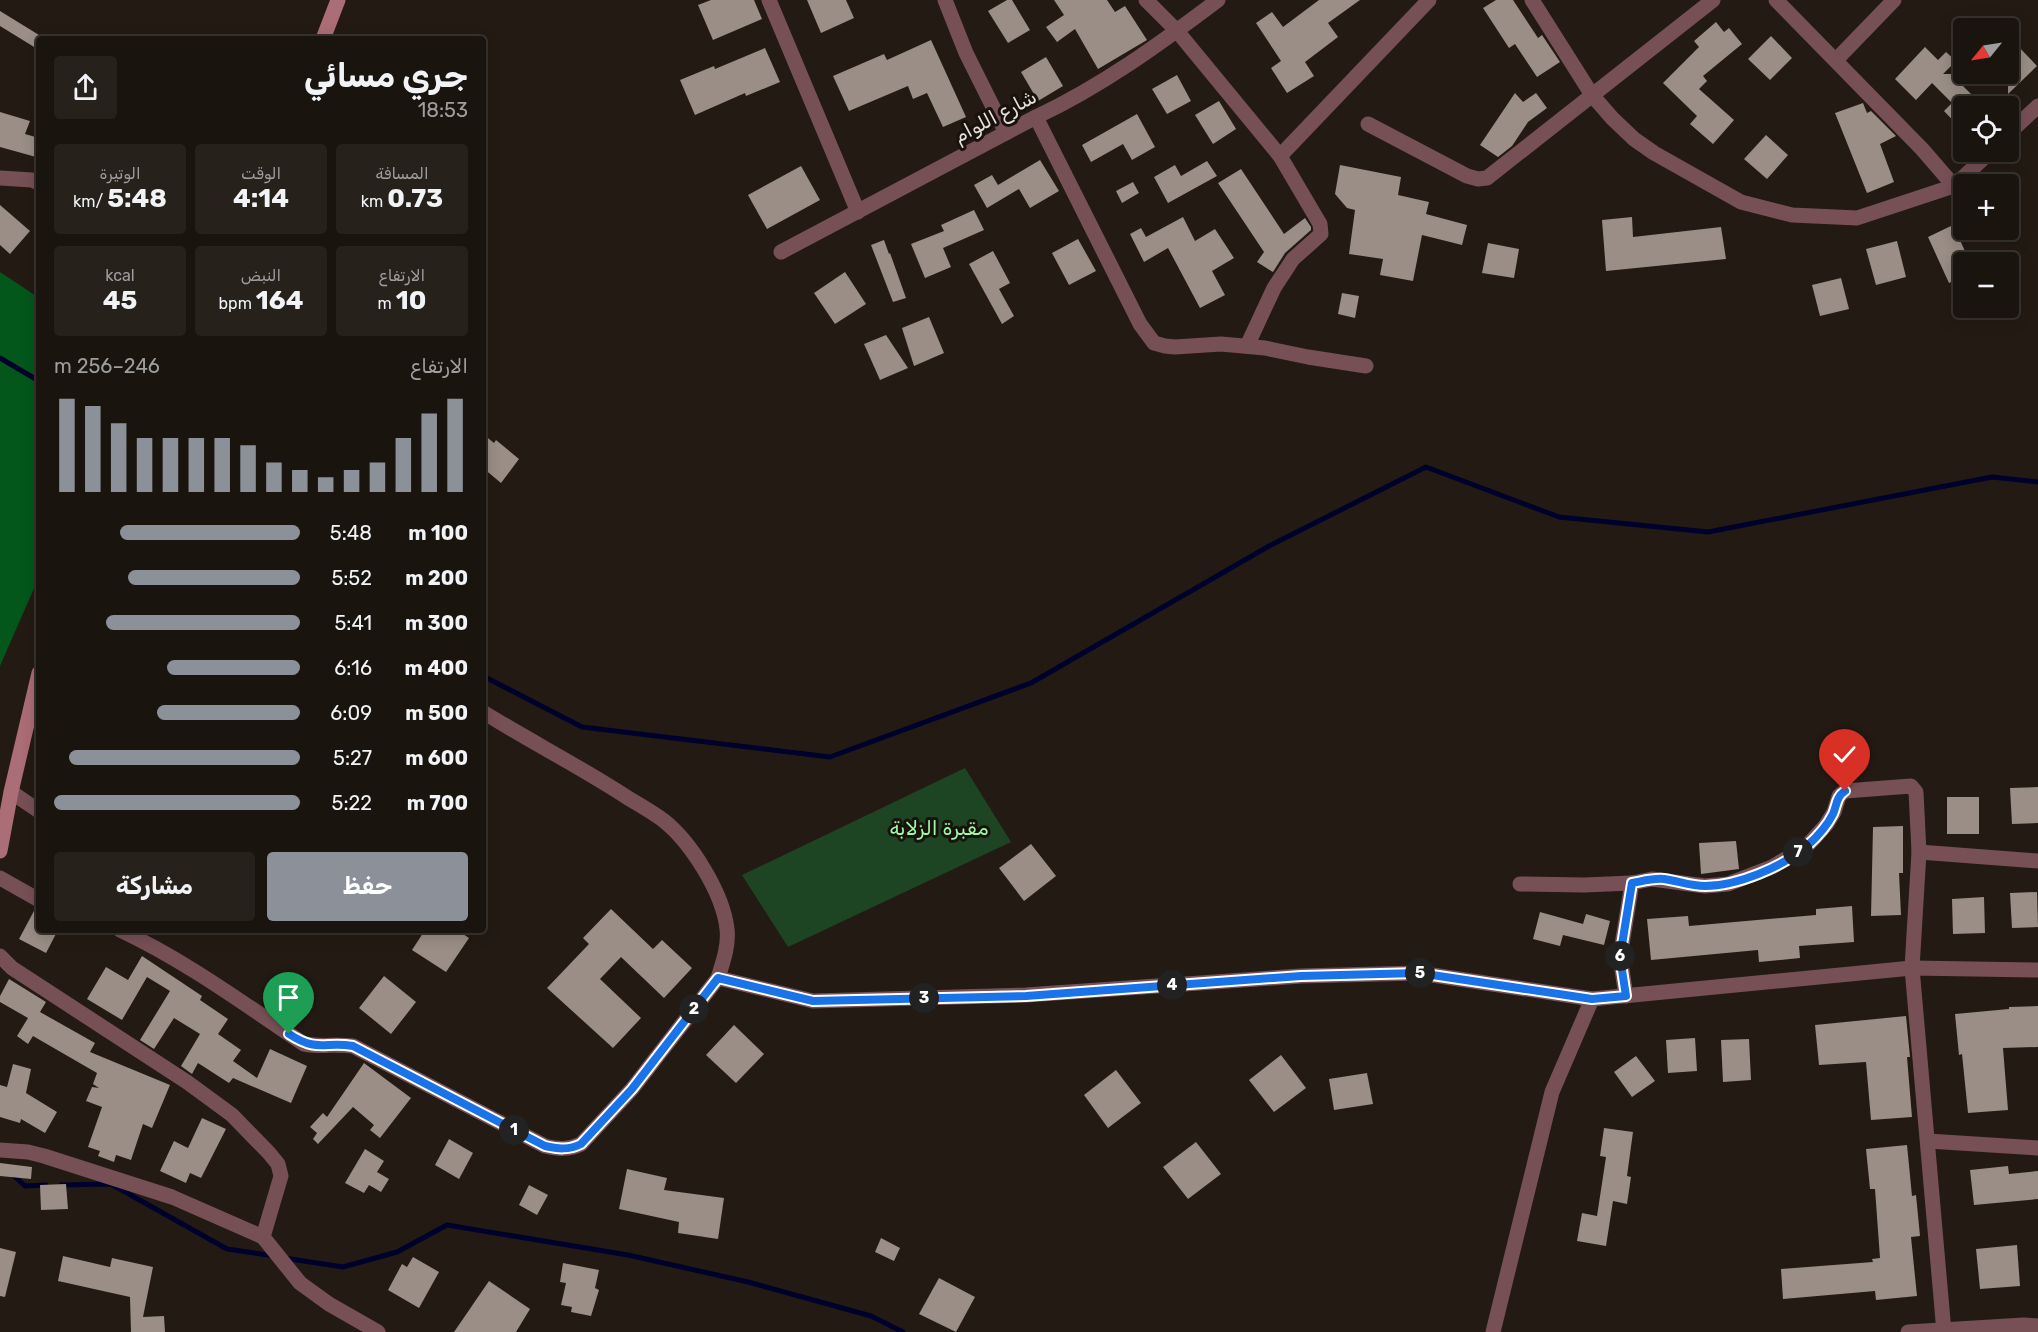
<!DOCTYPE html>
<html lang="ar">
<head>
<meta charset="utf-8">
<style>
  body { margin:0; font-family:Rubik,Cairo,sans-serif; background:#27211c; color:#f1f3f6; direction:rtl; height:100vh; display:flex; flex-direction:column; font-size:22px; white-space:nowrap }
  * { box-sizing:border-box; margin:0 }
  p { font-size:20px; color:#9f9e9e }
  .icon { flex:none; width:33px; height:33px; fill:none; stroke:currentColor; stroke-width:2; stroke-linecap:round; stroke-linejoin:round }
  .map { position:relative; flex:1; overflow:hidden; direction:ltr }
  .side { position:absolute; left:36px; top:36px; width:450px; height:897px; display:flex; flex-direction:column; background:#1a140e; border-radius:6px; box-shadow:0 3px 15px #0003,0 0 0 2px #38332e; direction:rtl }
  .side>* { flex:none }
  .needle { width:39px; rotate:240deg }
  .buttons { position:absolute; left:1953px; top:18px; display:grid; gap:12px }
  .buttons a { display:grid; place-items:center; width:66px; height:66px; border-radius:6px; background:#1a140e; box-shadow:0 3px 15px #0003,0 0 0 2px #38332e; font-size:30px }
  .pin { position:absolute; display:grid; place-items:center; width:51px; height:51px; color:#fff; margin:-62px -26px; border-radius:50% 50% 50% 0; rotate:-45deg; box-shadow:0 0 6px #0007 }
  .pin .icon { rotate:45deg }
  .km { position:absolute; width:30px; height:30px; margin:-15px; border-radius:50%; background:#222; color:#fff; font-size:16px; line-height:30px; text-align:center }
  .round { display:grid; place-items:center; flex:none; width:63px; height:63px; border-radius:6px; background:#27211c }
  .summary { display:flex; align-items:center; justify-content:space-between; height:102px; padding:0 18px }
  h1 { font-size:33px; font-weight:700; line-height:45px }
  .stats { display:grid; grid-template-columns:repeat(3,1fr); gap:9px; height:102px; padding:6px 18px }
  .stats div { display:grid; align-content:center; border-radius:6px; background:#27211c; text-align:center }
  .stats b { font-size:26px; font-weight:700 }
  .stats small { font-size:16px; font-weight:400 }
  .stats p { font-size:16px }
  .chart { height:168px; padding:12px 18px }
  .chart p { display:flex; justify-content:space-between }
  .chart svg { width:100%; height:108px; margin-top:6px; stroke:#8c9099; stroke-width:6 }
  .action { display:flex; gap:12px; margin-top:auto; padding:12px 18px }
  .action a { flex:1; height:69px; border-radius:6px; background:#8c9099; color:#fff; font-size:24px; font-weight:700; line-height:69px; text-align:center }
  .action a+a { background:#27211c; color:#f1f3f6 }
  ul { padding:0 18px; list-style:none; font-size:20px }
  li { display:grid; grid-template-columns:96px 72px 1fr; align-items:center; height:45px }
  li i { height:15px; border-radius:8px; background:#8c9099 }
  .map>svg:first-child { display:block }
  .green { fill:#1e4523 }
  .forest { fill:#03571b }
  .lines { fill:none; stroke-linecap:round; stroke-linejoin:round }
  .stream { stroke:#00002c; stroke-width:5 }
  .building { fill:#9a8e86 }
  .minor { stroke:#775056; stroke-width:15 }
  .secondary { stroke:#ab6d76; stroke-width:15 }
  .route-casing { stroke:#fff; stroke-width:12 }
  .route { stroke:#1a73e8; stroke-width:8 }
  .labels { text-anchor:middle; stroke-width:6; stroke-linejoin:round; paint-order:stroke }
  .street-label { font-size:20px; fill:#e6dfdb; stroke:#19110b }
  .park-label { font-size:20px; fill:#9cfba6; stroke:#19110b }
</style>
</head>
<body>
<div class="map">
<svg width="2038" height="1332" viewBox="0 0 2038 1332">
  <rect width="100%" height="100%" fill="#231a13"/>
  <polygon class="green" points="965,768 1011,842 788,947 742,875"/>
  <polygon class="forest" points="0,272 39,298 39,577 0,666"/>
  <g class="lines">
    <g class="stream">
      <polyline points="0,358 39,381"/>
      <polyline points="483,676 582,727 830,757 1031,683 1271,545 1426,467 1559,517 1708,532 1992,477 2038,482"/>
      <polyline points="12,1174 25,1186 46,1185"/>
      <polyline points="61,1185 111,1184 227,1249 274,1256"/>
      <polyline points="284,1258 343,1267 397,1252 447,1225 628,1255 748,1282 871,1316 903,1332"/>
    </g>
  </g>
  <g class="building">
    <polygon points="711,0 754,0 762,19 713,40 698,5"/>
    <polygon points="807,0 846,0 854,18 821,33"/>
    <polygon points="1007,0 1012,0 1030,30 1008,43 988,11"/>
    <polygon points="1054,0 1107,0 1115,12 1125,6 1147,40 1098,69 1075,29 1057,42 1046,27 1064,15"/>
    <polygon points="1319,0 1360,0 1328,23 1338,37 1305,62 1314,76 1287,93 1271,68 1281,61 1256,23 1272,12 1283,27"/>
    <polygon points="1496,0 1513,0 1538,38 1542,35 1560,62 1537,77 1515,44 1509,48 1483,8"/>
    <polygon points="0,11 39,35 39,50 0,26"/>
    <polygon points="1716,22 1724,32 1729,28 1742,44 1703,76 1707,81 1699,89 1734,120 1713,144 1690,124 1697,116 1663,83 1699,47 1694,41"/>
    <polygon points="1771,36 1792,58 1770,80 1748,59"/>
    <polygon points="931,40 966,117 943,127 927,93 913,99 908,86 849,111 833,76 884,54 887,60"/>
    <polygon points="2016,44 2037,66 2008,94 2008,52"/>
    <polygon points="1925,47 1938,60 1946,52 1956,61 1943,74 1951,74 1983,106 1964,106 1964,132 1944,111 1952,103 1932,83 1916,100 1895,79"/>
    <polygon points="765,48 780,82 746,96 745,93 695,115 680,80 714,66 715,69"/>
    <polygon points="1046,57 1063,86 1038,101 1021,72"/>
    <polygon points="1177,75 1191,101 1167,114 1152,89"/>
    <polygon points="1515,93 1523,102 1536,93 1547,108 1528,122 1512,146 1498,157 1480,145"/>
    <polygon points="1219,101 1236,129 1213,144 1195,115"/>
    <polygon points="1863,103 1867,113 1871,111 1896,136 1880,144 1894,182 1867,193 1835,113"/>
    <polygon points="0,112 30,121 25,134 39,138 36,157 0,147"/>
    <polygon points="1137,114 1155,147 1132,160 1123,144 1091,162 1082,145"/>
    <polygon points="1766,135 1788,155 1767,179 1744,159"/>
    <polygon points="1040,160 1059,191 1030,208 1019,189 987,208 974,185 992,175 998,185"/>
    <polygon points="1207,161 1217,176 1168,203 1154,177 1175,165 1181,176"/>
    <polygon points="1340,165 1401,177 1398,195 1429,202 1426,214 1467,225 1462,245 1422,235 1413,281 1380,275 1383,259 1349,254 1355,210 1347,208 1335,194"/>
    <polygon points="801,166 820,200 767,229 748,195"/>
    <polygon points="1241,169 1284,234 1305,218 1311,227 1311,230 1285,253 1273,272 1257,262 1264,252 1218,183"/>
    <polygon points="1133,182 1139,193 1122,203 1116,191"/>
    <polygon points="0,205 30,231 10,254 0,245"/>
    <polygon points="974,210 984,230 943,248 951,267 925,278 911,244 944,231 941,225"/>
    <polygon points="1183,217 1195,241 1215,229 1234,258 1212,271 1225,295 1200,308 1168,248 1144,262 1130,234 1141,228 1146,237"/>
    <polygon points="1632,217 1633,237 1721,227 1726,259 1606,271 1602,220"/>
    <polygon points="1953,225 1970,262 1964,262 1964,276 1949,283 1928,237"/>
    <polygon points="1078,239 1096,271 1069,285 1052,253"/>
    <polygon points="884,240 889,254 890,253 906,298 893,302 871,245"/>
    <polygon points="1897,241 1906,277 1876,285 1866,249"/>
    <polygon points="1488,243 1519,249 1514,278 1482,273"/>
    <polygon points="993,251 1010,283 999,289 1014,316 1002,324 969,264"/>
    <polygon points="845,272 866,304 835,324 814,293"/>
    <polygon points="1841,278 1849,309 1820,316 1812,285"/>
    <polygon points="1342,293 1359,296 1355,318 1338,314"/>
    <polygon points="929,317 944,353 914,366 902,328"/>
    <polygon points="886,335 908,368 880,380 864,344"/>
    <polygon points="483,434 494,443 496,440 519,459 501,483 483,468"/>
    <polygon points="2038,787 2038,823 2012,824 2010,788"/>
    <rect x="1947" y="797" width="32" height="37"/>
    <polygon points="1903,826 1903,873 1899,873 1901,915 1871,916 1873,827"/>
    <polygon points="1736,841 1739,869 1701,874 1699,843"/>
    <polygon points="1031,844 1056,876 1024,901 999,868"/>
    <polygon points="2037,892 2038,927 2012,928 2010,893"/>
    <polygon points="1984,897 1985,933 1953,934 1952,899"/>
    <polygon points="1852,906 1854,942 1799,946 1800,958 1759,962 1758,950 1651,960 1647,919 1688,916 1689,926 1816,915 1816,909"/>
    <polygon points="35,909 39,910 39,930 58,930 46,953 19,939"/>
    <polygon points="611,909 653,949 662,940 692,968 664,998 621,957 600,979 641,1018 613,1048 547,988 589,944 583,938"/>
    <polygon points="1540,912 1583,924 1586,914 1610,921 1604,945 1563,935 1560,946 1533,939"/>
    <polygon points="425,930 457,930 469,938 446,972 412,950"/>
    <polygon points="142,956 202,996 200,1000 228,1019 218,1034 241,1050 233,1061 257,1078 270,1049 307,1066 291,1103 233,1078 229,1083 198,1063 192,1074 181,1066 200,1034 174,1018 154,1049 140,1040 170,991 147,977 122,1020 87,999 106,967 128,980"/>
    <polygon points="384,976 416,1002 391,1034 359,1008"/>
    <polygon points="9,979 46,1002 40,1012 95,1043 90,1052 170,1085 152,1128 143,1124 131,1160 116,1155 114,1162 98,1156 100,1151 88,1147 102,1107 86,1101 92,1087 99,1088 93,1084 97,1073 33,1036 28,1044 17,1036 28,1018 0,1002 0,996"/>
    <polygon points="2038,1006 2038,1047 2003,1048 2008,1110 1968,1113 1962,1054 1959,1055 1955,1014 2009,1009 2009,1007"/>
    <polygon points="1906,1016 1910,1057 1907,1057 1912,1117 1871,1120 1866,1062 1819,1065 1815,1025"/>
    <polygon points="734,1025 764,1054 736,1083 706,1055"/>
    <polygon points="1695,1038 1697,1071 1668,1073 1666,1040"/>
    <polygon points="1749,1039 1751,1080 1723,1082 1721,1040"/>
    <polygon points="1281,1055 1306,1088 1274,1112 1249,1080"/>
    <polygon points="1636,1056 1655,1081 1632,1097 1614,1072"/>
    <polygon points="364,1063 411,1098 380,1138 370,1130 374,1125 353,1107 318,1144 313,1139 317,1133 310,1127 323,1113 327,1117"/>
    <polygon points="13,1064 31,1069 26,1093 57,1112 45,1133 21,1119 20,1123 0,1117 0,1085 7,1087"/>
    <polygon points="1116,1070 1141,1103 1108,1128 1084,1095"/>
    <polygon points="1367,1073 1373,1104 1334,1110 1329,1079"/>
    <polygon points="202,1118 226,1129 201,1178 190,1173 186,1183 160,1171 174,1141 188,1148"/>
    <polygon points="1604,1128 1633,1132 1627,1176 1631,1177 1627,1204 1613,1201 1606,1246 1577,1241 1582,1213 1597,1216 1606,1157 1600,1156"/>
    <polygon points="449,1139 473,1153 459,1179 435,1165"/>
    <polygon points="1196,1142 1221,1174 1188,1199 1163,1167"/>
    <polygon points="1907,1145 1912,1196 1916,1195 1920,1236 1911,1237 1917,1296 1876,1300 1875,1291 1783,1299 1781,1269 1873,1262 1872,1259 1880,1258 1875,1189 1870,1189 1866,1149"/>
    <polygon points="365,1149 384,1161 377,1172 389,1179 381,1192 369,1185 364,1193 345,1183"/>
    <polygon points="0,1163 32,1167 31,1179 0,1176"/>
    <polygon points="2008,1166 2009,1174 2038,1171 2038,1199 1974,1205 1970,1170"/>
    <polygon points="627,1169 667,1178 664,1190 724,1198 718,1239 678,1233 679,1222 619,1209"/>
    <polygon points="66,1184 68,1209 41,1210 40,1185"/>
    <polygon points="529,1185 548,1195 537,1215 519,1205"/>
    <polygon points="881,1238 900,1248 894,1261 875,1252"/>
    <polygon points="2017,1245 2020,1286 1980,1289 1976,1249"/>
    <polygon points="0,1248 16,1252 5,1297 0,1296"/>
    <polygon points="63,1256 110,1267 112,1258 153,1267 143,1317 164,1316 165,1332 131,1332 130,1297 58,1281"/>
    <polygon points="413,1257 439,1272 419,1308 388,1290 402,1264 407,1267"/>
    <polygon points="563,1263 599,1270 595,1288 599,1290 591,1316 571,1312 572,1307 561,1305 566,1283 560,1282"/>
    <polygon points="939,1278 975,1297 956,1332 919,1314"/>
    <polygon points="489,1281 530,1309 516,1332 454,1332"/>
  </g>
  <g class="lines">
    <g class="minor">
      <polyline points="769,0 858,212"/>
      <polyline points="945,0 966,53 1006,133"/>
      <polyline points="1146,0 1177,31 1280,156 1320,224 1321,234 1293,259 1274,288 1247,346"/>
      <polyline points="1532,0 1592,95 1612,118 1634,139 1654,153 1741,202 1792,215 1857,218 1954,186 1990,152"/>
      <polyline points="1776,0 1922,149 1954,186"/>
      <polyline points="1836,60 1894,0"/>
      <polyline points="1036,117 1140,324 1154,343 1165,346 1175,347 1221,344 1265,348 1308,357 1366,366"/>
      <polyline points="1368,124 1467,176 1478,179 1487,178 1713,0"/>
      <polyline points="2008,134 2038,106"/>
      <polyline points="1280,156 1429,0"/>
      <polyline points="0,178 32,180 39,183"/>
      <path d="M781 252 1036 117C1102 86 1161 43 1218 0"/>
      <polyline points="11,792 39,811"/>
      <polyline points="1919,852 2038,861"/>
      <polyline points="0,878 39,900"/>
      <polyline points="1520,884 1584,885 1632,883 1652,879 1705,886 1728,884 1772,867 1806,847 1826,825 1834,812 1839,796 1845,791 1911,786 1916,792 1919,852 1912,968 1944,1332"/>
      <path d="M120 930C186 961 244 1004 304 1044 321 1047 336 1044 353 1046L545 1146C558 1149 569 1150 581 1144L632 1089 718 978C723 962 729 945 727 929 723 893 691 842 663 820 652 812 640 805 628 798 581 767 531 742 483 712"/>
      <polyline points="0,956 12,968 187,1082 232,1115 269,1153 278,1164 281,1176 263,1237 300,1283 329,1304 378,1332"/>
      <polyline points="718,978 813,1001 1026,995 1301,976 1419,973 1592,999 1912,968 2038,970"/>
      <polyline points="1626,996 1620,957 1632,883"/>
      <polyline points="1928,1141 2038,1148"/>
      <polyline points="0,1150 28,1152 44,1156 172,1197 263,1237"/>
      <polyline points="1493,1332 1552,1092 1592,999"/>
      <polyline points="1908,1332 2024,1325 2038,1326"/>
    </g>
    <g class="secondary">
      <polyline points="323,39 338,0"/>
      <polyline points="0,851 11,792 39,673"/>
    </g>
  </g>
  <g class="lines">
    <defs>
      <path id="route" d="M289 1034C318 1053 324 1041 353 1046L545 1146C558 1149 569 1150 581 1144L632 1089 718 978 813 1001 1026 996 1301 976 1419 973 1592 999 1626 996 1620 957 1632 883C1643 881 1653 878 1664 879 1678 881 1691 886 1705 886 1737 886 1782 867 1807 846 1817 837 1827 826 1833 814 1837 805 1836 797 1845 791"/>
    </defs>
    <use href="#route" class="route-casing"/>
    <use href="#route" class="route"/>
  </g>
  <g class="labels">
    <g class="street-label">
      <text transform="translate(995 116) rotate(-28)" y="7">شارع اللوام</text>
    </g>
    <g class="park-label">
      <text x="939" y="835">مقبرة الزلابة</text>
    </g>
  </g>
</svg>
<div class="buttons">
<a><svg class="needle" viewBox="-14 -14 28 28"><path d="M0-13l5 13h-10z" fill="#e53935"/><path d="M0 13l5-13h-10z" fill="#9f9e9e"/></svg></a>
<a><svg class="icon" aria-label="locate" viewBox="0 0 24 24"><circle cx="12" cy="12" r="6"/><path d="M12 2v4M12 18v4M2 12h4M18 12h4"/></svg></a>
<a>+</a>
<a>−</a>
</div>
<div class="pin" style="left:289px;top:1034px;background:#1e9e55"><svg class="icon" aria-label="arrive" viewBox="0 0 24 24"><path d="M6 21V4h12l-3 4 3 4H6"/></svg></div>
<div class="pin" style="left:1845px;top:791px;background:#d93025"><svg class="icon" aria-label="check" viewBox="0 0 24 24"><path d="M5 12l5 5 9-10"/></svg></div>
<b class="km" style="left:514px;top:1130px">1</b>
<b class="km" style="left:694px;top:1009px">2</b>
<b class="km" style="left:924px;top:998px">3</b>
<b class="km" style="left:1172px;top:985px">4</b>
<b class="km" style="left:1420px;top:973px">5</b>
<b class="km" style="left:1620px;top:956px">6</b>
<b class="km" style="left:1798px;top:852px">7</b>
<section class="side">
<div class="summary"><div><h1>جري مسائي</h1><p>18:53</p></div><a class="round"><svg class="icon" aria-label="share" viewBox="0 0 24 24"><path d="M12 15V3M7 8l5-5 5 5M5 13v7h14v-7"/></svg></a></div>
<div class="stats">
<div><p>المسافة</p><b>0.73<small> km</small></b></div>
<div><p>الوقت</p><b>4:14</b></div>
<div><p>الوتيرة</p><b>5:48<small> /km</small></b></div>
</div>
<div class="stats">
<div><p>الارتفاع</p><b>10<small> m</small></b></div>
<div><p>النبض</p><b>164<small> bpm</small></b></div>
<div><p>kcal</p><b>45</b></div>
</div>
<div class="chart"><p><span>الارتفاع</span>246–256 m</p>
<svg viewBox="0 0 160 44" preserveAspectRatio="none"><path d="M5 44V6M15 44V9M25 44V16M35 44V22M45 44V22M55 44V22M65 44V22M75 44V25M85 44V32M95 44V35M105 44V38M115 44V35M125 44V32M135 44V22M145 44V12M155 44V6"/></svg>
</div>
<ul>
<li><b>100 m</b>5:48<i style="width:73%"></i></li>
<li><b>200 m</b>5:52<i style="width:70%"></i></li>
<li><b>300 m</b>5:41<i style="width:79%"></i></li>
<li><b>400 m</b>6:16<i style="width:54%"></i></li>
<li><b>500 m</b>6:09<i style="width:58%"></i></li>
<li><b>600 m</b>5:27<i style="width:94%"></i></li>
<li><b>700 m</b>5:22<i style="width:100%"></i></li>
</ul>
<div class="action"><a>حفظ</a><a>مشاركة</a></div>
</section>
</div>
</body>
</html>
